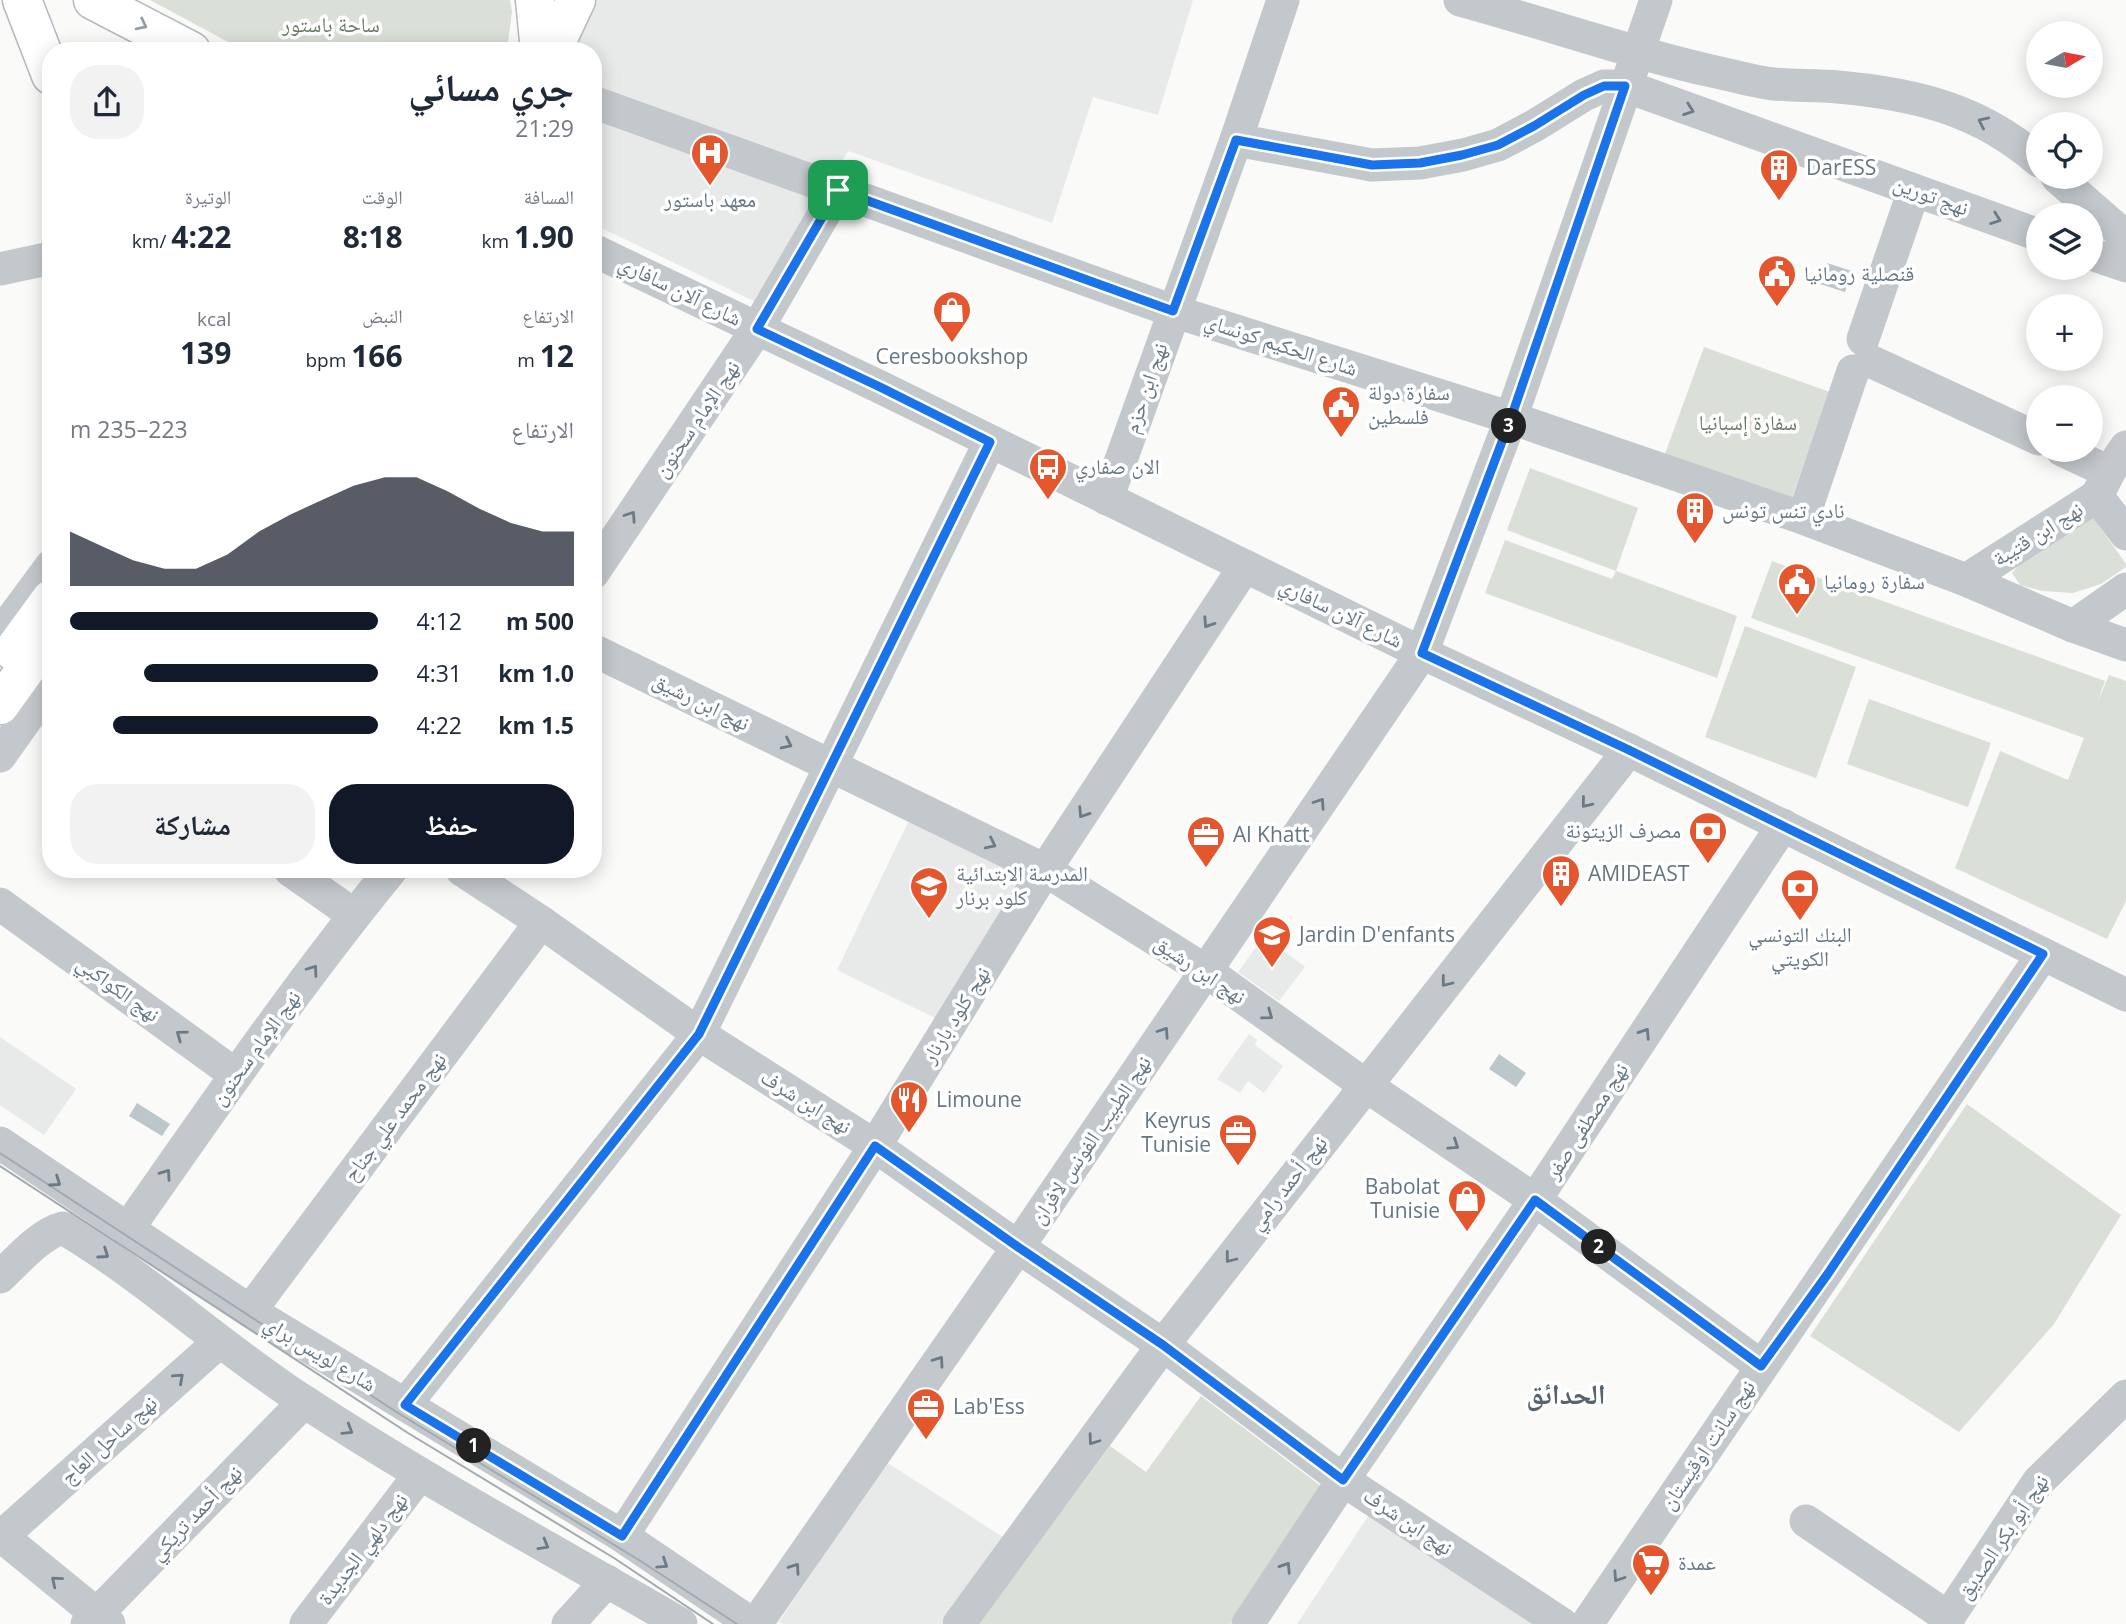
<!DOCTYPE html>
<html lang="ar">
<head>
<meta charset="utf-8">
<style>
  body { margin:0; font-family:"Open Sans","Noto Naskh Arabic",sans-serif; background:#f2f2f3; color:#1f2937; direction:rtl; height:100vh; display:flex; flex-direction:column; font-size:26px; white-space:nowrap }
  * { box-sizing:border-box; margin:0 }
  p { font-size:23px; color:#747a83 }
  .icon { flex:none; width:38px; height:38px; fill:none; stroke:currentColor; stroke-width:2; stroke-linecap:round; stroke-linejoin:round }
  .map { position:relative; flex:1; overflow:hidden; direction:ltr }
  .drawer { position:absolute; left:42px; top:42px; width:560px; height:836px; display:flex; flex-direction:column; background:#fff; border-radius:28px; box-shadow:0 4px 18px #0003; direction:rtl }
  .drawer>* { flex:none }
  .needle { width:46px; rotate:80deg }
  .buttons { position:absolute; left:2026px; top:21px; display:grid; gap:14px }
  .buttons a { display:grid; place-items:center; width:77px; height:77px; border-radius:50%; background:#fff; box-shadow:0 4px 18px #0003; font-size:35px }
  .pin { position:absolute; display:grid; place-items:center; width:60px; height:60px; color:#fff; margin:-30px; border-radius:14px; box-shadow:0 4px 10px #0006 }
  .km { position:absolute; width:35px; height:35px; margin:-18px; border-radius:50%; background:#222; color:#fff; font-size:19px; line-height:35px; text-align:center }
  .round { display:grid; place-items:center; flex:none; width:74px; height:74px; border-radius:28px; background:#f2f2f3 }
  .overview { display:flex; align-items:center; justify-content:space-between; height:119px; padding:0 28px }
  h1 { font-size:38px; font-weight:700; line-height:52px }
  .stats { display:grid; grid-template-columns:repeat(3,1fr); gap:10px; height:119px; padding:7px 28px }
  .stats div { display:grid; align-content:center }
  .stats b { font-size:30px; font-weight:700 }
  .stats small { font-size:19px; font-weight:400 }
  .stats p { font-size:19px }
  .chart { height:196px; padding:14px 28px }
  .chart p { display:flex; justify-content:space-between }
  .chart svg { width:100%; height:126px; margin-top:7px; fill:#111827; opacity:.7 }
  .primary-button { display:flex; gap:14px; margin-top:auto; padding:14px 28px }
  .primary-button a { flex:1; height:80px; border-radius:28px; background:#111827; color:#fff; font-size:28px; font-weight:700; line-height:80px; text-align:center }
  .primary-button a+a { background:#f2f2f3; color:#1f2937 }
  ul { padding:0 28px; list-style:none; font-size:23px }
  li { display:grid; grid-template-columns:112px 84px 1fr; align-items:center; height:52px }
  li i { height:18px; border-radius:9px; background:#111827 }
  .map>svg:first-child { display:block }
  .built { fill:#e8e9e9 }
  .green { fill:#dadfd7 }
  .water { fill:#bbc7cb }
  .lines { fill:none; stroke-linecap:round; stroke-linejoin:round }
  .major-casing { stroke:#b5babe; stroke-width:41 }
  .minor { stroke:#c3c8cc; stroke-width:33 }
  .major { stroke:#fff; stroke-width:38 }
  .tram { stroke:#a2aab0; stroke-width:2 }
  .oneway { stroke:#939fa8 }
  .oneway2 { stroke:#6a7a87 }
  .route-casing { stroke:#fff; stroke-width:14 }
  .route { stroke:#1a73e8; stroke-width:9 }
  .labels { text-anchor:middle; stroke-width:7; stroke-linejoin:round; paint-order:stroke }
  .park-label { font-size:21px; fill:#687a64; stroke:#fff }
  .poi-label { font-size:21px; fill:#657683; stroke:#fff; text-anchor:start }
  .street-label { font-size:21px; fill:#657683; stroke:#fff }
  .district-label { font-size:28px; font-weight:bold; fill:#57646e; stroke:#fff }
</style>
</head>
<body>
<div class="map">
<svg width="2126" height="1624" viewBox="0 0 2126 1624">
  <rect width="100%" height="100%" fill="#fafaf8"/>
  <g class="built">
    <polygon points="597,0 1193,0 1158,115 1093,97 1052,223 848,151 758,303 593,224 593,51 574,51"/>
    <polygon points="912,814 1027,871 937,1019 837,970"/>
    <polygon points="1264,936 1305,967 1279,1001 1238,972"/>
    <polygon points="1249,1034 1257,1040 1255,1045 1283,1066 1264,1093 1248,1081 1240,1093 1217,1079"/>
    <polygon points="0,1037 76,1089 44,1135 0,1105"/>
    <polygon points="886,1462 1003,1537 941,1624 783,1624 779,1622"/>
    <polygon points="1371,1512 1537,1624 1297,1624"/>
  </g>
  <g class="green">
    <polygon points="150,0 510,0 512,11 507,51 245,51"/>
    <polygon points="1704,347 1830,392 1791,500 1665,454"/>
    <polygon points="1530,468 1638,508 1616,571 1737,616 1717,678 1485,593 1505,540 1612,579 1616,571 1507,530"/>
    <polygon points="2093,517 2126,564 2126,567 2101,584 2073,593 2043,591 2020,585 2012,573 2032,550"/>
    <polygon points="1772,561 2105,681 2097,704 2109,675 2126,681 2126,901 2107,939 1955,868 2000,751 2068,780 2084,738 1751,618"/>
    <polygon points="1745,626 1856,667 1816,778 1705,737"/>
    <polygon points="1869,699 1991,743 1968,807 1847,764"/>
    <polygon points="1967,1104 2121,1215 2054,1324 1959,1432 1810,1336"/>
    <polygon points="1201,1396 1321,1486 1230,1624 979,1624 1110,1446 1146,1472"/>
  </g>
  <g class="water">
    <polygon points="1827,263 1852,271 1845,292 1820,284"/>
    <polygon points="1499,1054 1526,1073 1516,1087 1489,1069"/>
    <polygon points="137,1103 170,1124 162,1136 129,1116"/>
  </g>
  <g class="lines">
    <defs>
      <g id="major">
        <polyline points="22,0 51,75"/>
        <polyline points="93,0 191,51"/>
        <polyline points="535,0 540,51"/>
        <polyline points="552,51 576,0"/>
        <polyline points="13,651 51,599"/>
        <polyline points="0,705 51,634"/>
      </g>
    </defs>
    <use href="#major" class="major-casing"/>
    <g class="minor">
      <path d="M1460 0C1545 23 1630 53 1716 72 1735 76 1755 82 1774 84 1795 86 1817 85 1838 87 1915 94 1979 109 2039 161"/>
      <polyline points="593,102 1173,311 1511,418 1803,518 1966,580 2073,626 2126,645"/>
      <polyline points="1236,140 1372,165 1420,163 1463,155 1498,145 1534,126 1584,95 1604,86 1625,86 2039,235"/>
      <polyline points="2057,177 2126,237"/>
      <polyline points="593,250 880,387 1422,653 1629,750 2126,995"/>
      <polyline points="2091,254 2126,266"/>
      <polyline points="0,269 51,258"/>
      <polyline points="1863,339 1914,190"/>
      <polyline points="1870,361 2039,439"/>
      <polyline points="2062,450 2109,472"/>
      <polyline points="2097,496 2126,534"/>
      <polyline points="1107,499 1236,140 1283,0"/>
      <polyline points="1803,518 1853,371"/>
      <polyline points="593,573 757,329 838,190"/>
      <polyline points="1966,580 2097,496 2109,472 2126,447"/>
      <polyline points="2073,626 2126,589"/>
      <polyline points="0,635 51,566"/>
      <polyline points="593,650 1045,870 1206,971 1365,1085 1535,1200 1761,1366"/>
      <polyline points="0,756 51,684"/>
      <polyline points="290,870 354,915"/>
      <polyline points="462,870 541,922 699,1034 875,1146 1018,1247 1163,1345 1343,1480 1562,1624"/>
      <polyline points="0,904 236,1075"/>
      <polyline points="0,1143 250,1311 622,1536 752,1624"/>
      <path d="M127 1230C212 1109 297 985 391 870"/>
      <path d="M0 1277C18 1260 40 1234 63 1228 149 1279 221 1348 305 1402 427 1482 555 1551 681 1624"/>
      <polyline points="250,1311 541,922"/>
      <polyline points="405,1405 699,1034 990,442"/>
      <polyline points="1806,1521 1949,1618"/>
      <polyline points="0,1535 109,1624"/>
      <polyline points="622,1536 875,1146 1045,870 1245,566"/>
      <polyline points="0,1538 219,1342"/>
      <polyline points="87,1624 304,1402"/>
      <polyline points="306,1624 420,1474"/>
      <polyline points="568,1624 607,1581"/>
      <polyline points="756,1624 1018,1247 1422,653 1511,418 1656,0"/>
      <polyline points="959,1624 1163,1345 1629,750"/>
      <polyline points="1248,1624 1343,1480 1535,1200 1783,825"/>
      <path d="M1587 1624C1738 1400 1892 1178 2043 954"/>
      <polyline points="1944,1624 2038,1482 2126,1396"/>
    </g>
    <use href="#major" class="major"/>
    <g class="tram">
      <polyline points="0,1153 398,1413 639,1560 737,1624"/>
      <polyline points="0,1166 408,1433 614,1558 713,1624"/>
    </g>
  </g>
  <defs><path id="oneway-chevron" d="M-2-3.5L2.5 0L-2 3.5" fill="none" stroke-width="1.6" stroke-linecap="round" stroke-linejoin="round" transform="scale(1.75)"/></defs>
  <use class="oneway" href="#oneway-chevron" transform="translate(142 25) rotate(27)"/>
  <g class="oneway2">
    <use href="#oneway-chevron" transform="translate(1689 110) rotate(20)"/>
    <use href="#oneway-chevron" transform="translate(1983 122) rotate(-155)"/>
    <use href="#oneway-chevron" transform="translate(1996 219) rotate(20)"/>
    <use href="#oneway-chevron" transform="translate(631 516) rotate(-56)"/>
    <use href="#oneway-chevron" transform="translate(1208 623) rotate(123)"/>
    <use href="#oneway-chevron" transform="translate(787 744) rotate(26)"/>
    <use href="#oneway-chevron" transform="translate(1320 803) rotate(-56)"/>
    <use href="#oneway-chevron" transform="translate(1586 803) rotate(129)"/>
    <use href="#oneway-chevron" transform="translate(1083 813) rotate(123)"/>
    <use href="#oneway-chevron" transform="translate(991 844) rotate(26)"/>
    <use href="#oneway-chevron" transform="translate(313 970) rotate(-54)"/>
    <use href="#oneway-chevron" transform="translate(1446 982) rotate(128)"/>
    <use href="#oneway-chevron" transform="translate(1268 1015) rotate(36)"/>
    <use href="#oneway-chevron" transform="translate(1164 1032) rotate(-56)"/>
    <use href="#oneway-chevron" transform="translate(1645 1033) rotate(-57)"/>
    <use href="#oneway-chevron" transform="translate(181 1035) rotate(-144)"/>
    <use href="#oneway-chevron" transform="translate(1454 1145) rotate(34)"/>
    <use href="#oneway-chevron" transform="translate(166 1174) rotate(-55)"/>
    <use href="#oneway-chevron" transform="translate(56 1182) rotate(35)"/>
    <use href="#oneway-chevron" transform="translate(104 1254) rotate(35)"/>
    <use href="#oneway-chevron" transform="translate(1230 1258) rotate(128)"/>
    <use href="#oneway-chevron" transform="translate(939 1361) rotate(-55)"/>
    <use href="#oneway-chevron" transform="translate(179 1378) rotate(-42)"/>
    <use href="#oneway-chevron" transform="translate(348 1430) rotate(32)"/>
    <use href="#oneway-chevron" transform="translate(1093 1440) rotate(126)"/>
    <use href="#oneway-chevron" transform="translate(544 1545) rotate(30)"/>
    <use href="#oneway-chevron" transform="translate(663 1564) rotate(34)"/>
    <use href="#oneway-chevron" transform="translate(1286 1567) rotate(-57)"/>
    <use href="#oneway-chevron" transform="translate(795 1568) rotate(-55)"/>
    <use href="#oneway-chevron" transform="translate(1618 1577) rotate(124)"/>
    <use href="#oneway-chevron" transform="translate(56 1581) rotate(-140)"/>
  </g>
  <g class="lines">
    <defs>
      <polygon id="route" points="1604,86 1625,86 1511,418 1422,653 1629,750 2043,954 1827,1275 1761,1366 1535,1200 1343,1480 1163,1345 1018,1247 875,1146 622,1536 405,1405 699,1034 990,442 880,387 757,329 838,190 1173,311 1236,140 1372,165 1420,163 1462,155 1498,145 1534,126 1584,95"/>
    </defs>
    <use href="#route" class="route-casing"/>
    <use href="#route" class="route"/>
  </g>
  <defs>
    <symbol id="hospital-pin" viewBox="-11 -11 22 30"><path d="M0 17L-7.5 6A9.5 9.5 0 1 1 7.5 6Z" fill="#e4572e" stroke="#fff"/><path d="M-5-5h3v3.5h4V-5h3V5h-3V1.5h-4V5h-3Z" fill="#fff"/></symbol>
    <symbol id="building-pin" viewBox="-11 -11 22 30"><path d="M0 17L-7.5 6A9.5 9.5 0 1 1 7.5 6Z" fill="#e4572e" stroke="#fff"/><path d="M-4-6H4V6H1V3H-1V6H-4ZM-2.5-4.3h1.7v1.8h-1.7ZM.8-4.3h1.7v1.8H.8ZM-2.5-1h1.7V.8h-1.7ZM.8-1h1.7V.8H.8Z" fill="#fff"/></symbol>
    <symbol id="civic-pin" viewBox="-11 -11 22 30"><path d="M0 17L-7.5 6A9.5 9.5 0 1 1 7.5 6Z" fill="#e4572e" stroke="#fff"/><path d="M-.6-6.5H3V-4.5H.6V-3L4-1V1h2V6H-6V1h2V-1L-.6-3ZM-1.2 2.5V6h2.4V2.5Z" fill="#fff"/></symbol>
    <symbol id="shop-pin" viewBox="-11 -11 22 30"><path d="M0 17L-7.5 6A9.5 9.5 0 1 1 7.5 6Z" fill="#e4572e" stroke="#fff"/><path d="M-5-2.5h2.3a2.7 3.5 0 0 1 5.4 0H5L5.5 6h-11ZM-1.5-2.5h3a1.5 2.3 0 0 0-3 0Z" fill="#fff"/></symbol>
    <symbol id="bus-pin" viewBox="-11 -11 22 30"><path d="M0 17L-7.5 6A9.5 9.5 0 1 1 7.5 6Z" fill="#e4572e" stroke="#fff"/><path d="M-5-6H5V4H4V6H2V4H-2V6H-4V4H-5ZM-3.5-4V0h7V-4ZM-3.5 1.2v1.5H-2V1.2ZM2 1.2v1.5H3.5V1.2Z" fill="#fff"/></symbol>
    <symbol id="bank-pin" viewBox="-11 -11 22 30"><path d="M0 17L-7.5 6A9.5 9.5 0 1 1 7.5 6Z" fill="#e4572e" stroke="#fff"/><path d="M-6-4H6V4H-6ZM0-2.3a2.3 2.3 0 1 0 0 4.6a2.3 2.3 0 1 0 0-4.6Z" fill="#fff"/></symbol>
    <symbol id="office-pin" viewBox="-11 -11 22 30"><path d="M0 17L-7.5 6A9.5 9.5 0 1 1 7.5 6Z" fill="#e4572e" stroke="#fff"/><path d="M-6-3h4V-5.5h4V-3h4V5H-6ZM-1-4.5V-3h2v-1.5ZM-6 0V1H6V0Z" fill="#fff"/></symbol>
    <symbol id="school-pin" viewBox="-11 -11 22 30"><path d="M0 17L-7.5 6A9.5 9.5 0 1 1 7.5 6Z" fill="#e4572e" stroke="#fff"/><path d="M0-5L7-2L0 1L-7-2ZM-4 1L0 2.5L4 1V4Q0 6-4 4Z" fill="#fff"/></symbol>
    <symbol id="restaurant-pin" viewBox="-11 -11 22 30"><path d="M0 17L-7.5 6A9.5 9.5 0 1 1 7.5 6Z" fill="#e4572e" stroke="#fff"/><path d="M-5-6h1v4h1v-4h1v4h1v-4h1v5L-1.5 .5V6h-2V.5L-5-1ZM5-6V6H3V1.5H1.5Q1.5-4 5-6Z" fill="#fff"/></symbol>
    <symbol id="supermarket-pin" viewBox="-11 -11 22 30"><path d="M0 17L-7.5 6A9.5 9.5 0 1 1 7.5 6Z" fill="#e4572e" stroke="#fff"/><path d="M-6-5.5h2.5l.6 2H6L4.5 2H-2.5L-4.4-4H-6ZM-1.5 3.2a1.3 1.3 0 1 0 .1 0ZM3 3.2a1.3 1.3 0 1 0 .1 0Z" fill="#fff"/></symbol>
  </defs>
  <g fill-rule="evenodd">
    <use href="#hospital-pin" x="688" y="131" width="44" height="60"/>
    <use href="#building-pin" x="1757" y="146" width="44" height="60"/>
    <use href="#civic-pin" x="1755" y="252" width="44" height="60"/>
    <use href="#shop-pin" x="930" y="288" width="44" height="60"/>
    <use href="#civic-pin" x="1319" y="383" width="44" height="60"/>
    <use href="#bus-pin" x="1026" y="445" width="44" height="60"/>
    <use href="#building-pin" x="1673" y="489" width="44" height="60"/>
    <use href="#civic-pin" x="1775" y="560" width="44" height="60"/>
    <use href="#bank-pin" x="1686" y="809" width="44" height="60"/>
    <use href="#office-pin" x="1184" y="813" width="44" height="60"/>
    <use href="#building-pin" x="1539" y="852" width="44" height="60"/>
    <use href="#school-pin" x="907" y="864" width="44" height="60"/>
    <use href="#bank-pin" x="1778" y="866" width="44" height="60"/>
    <use href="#school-pin" x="1250" y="913" width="44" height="60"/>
    <use href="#restaurant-pin" x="887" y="1078" width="44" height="60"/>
    <use href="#office-pin" x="1216" y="1111" width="44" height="60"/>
    <use href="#shop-pin" x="1445" y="1177" width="44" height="60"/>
    <use href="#office-pin" x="904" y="1385" width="44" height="60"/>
    <use href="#supermarket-pin" x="1629" y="1541" width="44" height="60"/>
  </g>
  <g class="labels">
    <g class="park-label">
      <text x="331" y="32">ساحة باستور</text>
      <text x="1748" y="430">سفارة إسبانيا</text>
    </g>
    <g class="poi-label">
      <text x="1806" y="175">DarESS</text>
      <text x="710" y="207" text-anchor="middle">معهد باستور</text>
      <text x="1804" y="281">قنصلية رومانيا</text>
      <text x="952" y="364" text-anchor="middle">Ceresbookshop</text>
      <text x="1368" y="400">سفارة دولة<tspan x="1368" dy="24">فلسطين</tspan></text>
      <text x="1075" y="474">الان صفاري</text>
      <text x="1722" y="518">نادي تنس تونس</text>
      <text x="1824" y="589">سفارة رومانيا</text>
      <text x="1681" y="838" text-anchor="end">مصرف الزيتونة</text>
      <text x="1233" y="842">Al Khatt</text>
      <text x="956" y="881">المدرسة الابتدائية<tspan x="956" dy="24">كلود برنار</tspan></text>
      <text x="1588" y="881">AMIDEAST</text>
      <text x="1299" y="942">Jardin D'enfants</text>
      <text x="1800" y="942" text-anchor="middle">البنك التونسي<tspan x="1800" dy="24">الكويتي</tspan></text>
      <text x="936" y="1107">Limoune</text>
      <text x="1211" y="1128" text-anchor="end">Keyrus<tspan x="1211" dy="24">Tunisie</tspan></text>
      <text x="1440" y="1194" text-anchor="end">Babolat<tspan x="1440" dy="24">Tunisie</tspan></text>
      <text x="953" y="1414">Lab'Ess</text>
      <text x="1678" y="1570">عمدة</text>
    </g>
    <g class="street-label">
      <text transform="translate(1931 196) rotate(20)" y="7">نهج تورين</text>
      <text transform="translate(680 291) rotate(26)" y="7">شارع آلان سافاري</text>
      <text transform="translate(1281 345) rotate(18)" y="7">شارع الحكيم كونساي</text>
      <text transform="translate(1146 388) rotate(-71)" y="7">نهج ابن حزم</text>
      <text transform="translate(697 419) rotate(-56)" y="7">نهج الإمام سحنون</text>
      <text transform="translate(2038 534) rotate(-32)" y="7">نهج ابن قتيبة</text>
      <text transform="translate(1341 613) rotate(26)" y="7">شارع آلان سافاري</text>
      <text transform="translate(701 702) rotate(26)" y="7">نهج ابن رشيق</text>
      <text transform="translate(1200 970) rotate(34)" y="7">نهج ابن رشيق</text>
      <text transform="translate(118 989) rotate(36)" y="7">نهج الكواكبي</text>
      <text transform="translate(956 1015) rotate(-58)" y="7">نهج كلود بارنار</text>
      <text transform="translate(256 1048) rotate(-54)" y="7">نهج الإمام سحنون</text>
      <text transform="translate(806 1102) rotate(32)" y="7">نهج ابن شرف</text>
      <text transform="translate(395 1117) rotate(-53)" y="7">نهج محمد علي جناح</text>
      <text transform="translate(1587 1121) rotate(-57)" y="7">نهج مصطفى صفر</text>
      <text transform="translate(1091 1140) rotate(-56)" y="7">نهج الطبيب الفونس لافران</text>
      <text transform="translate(1288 1183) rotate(-52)" y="7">نهج أحمد رامي</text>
      <text transform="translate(320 1354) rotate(31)" y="7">شارع لويس براي</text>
      <text transform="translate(109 1440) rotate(-42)" y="7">نهج ساحل العاج</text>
      <text transform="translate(1708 1445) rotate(-56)" y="7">نهج سانت اوقيستان</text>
      <text transform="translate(196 1513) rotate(-46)" y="7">نهج أحمد تريكي</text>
      <text transform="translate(1408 1522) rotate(34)" y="7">نهج ابن شرف</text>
      <text transform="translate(2003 1537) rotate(-56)" y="7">نهج أبو بكر الصديق</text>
      <text transform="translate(363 1549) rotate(-53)" y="7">نهج دلهي الجديدة</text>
    </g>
    <g class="district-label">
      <text x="1566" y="1404">الحدائق</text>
    </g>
  </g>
</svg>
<div class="buttons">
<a><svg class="needle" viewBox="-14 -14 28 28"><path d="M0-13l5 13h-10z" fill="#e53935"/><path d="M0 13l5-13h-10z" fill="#747a83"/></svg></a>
<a><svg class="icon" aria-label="locate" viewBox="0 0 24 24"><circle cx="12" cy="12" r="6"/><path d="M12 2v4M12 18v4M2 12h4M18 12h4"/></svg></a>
<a><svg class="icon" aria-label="layers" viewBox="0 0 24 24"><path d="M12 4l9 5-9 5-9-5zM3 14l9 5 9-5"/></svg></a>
<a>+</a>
<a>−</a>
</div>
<div class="pin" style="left:838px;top:190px;background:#1e9e55"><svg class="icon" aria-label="arrive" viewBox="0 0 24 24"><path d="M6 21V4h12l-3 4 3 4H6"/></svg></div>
<b class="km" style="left:474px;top:1446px">1</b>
<b class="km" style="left:1599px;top:1247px">2</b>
<b class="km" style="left:1509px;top:426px">3</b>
<section class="drawer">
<div class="overview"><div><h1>جري مسائي</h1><p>21:29</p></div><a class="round"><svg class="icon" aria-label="share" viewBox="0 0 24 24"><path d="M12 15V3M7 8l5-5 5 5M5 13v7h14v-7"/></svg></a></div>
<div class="stats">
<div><p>المسافة</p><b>1.90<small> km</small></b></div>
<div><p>الوقت</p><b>8:18</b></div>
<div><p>الوتيرة</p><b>4:22<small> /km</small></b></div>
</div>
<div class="stats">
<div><p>الارتفاع</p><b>12<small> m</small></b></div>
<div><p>النبض</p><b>166<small> bpm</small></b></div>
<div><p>kcal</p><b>139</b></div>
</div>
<div class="chart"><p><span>الارتفاع</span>223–235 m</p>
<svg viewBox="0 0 160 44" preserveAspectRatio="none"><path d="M0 44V25L10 30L20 35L30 38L40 38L50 33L60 25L70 19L80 14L90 9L100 6L110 6L120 11L130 17L140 22L150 25L160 25V44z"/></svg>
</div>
<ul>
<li><b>500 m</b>4:12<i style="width:100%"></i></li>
<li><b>1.0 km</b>4:31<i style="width:76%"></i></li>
<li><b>1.5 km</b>4:22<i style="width:86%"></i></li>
</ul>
<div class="primary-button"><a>حفظ</a><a>مشاركة</a></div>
</section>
</div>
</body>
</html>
